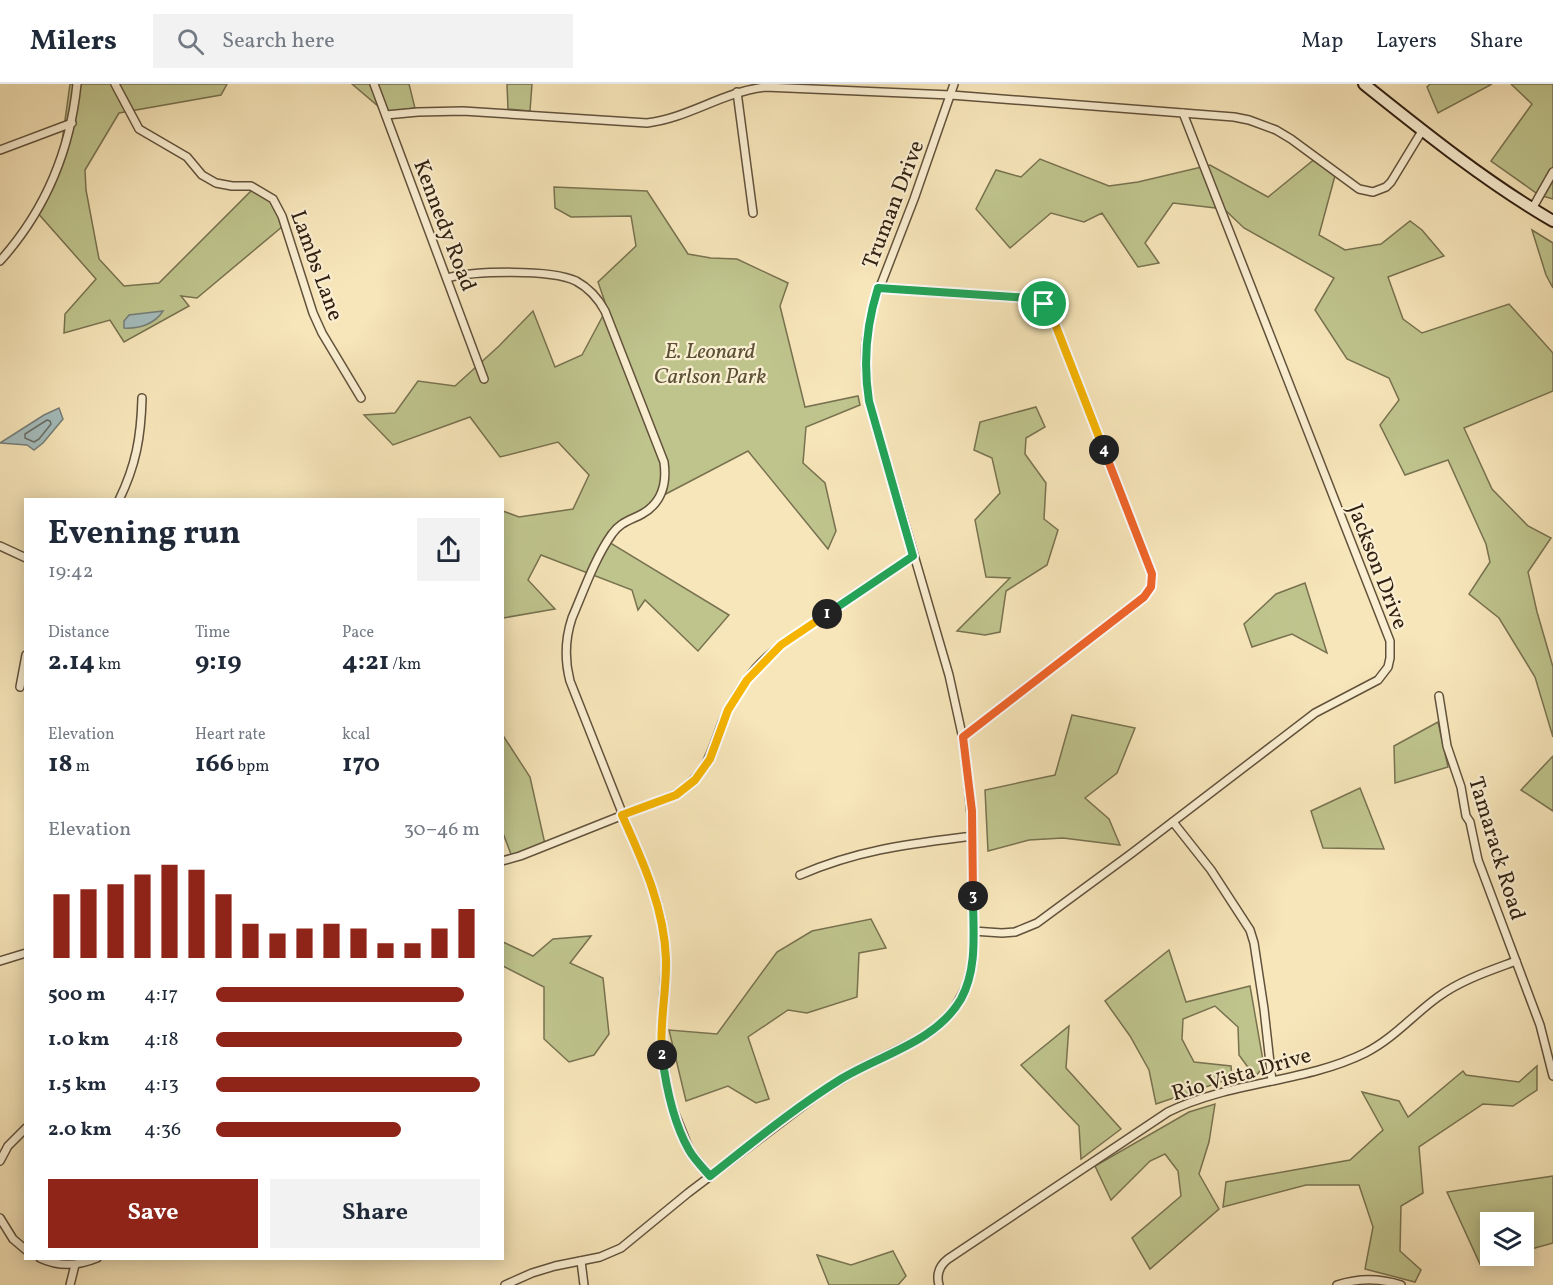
<!DOCTYPE html>
<html lang="en">
<head>
<meta charset="utf-8">
<style>
  body { margin:0; font-family:Vollkorn,serif; background:#f2f2f3; color:#1f2937; height:100vh; display:flex; flex-direction:column; font-size:22px; white-space:nowrap }
  * { box-sizing:border-box; margin:0 }
  p { font-size:20px; color:#747a83 }
  .icon { flex:none; width:33px; height:33px; fill:none; stroke:currentColor; stroke-width:2; stroke-linecap:round; stroke-linejoin:round }
  .map { position:relative; flex:1; overflow:hidden }
  .details { position:absolute; left:24px; top:414px; width:480px; height:762px; display:flex; flex-direction:column; background:#fff; border-radius:0px; box-shadow:0 3px 15px #0003 }
  .details>* { flex:none }
  .tools { position:absolute; left:1480px; top:1128px; display:grid; gap:12px }
  .tools a { display:grid; place-items:center; width:54px; height:54px; border-radius:0px; background:#fff; box-shadow:0 3px 15px #0003; font-size:30px }
  .pin { position:absolute; display:grid; place-items:center; width:51px; height:51px; color:#fff; margin:-26px; border:3px solid #fff; border-radius:50%; box-shadow:0 2px 6px #0007 }
  .km { position:absolute; width:30px; height:30px; margin:-15px; border-radius:50%; background:#222; color:#fff; font-size:16px; line-height:30px; text-align:center }
  .round { display:grid; place-items:center; flex:none; width:63px; height:63px; border-radius:0px; background:#f2f2f3 }
  .head { display:flex; align-items:center; justify-content:space-between; height:102px; padding:0 24px }
  h1 { font-size:33px; font-weight:700; line-height:45px }
  .metrics { display:grid; grid-template-columns:repeat(3,1fr); gap:9px; height:102px; padding:6px 24px }
  .metrics div { display:grid; align-content:center }
  .metrics b { font-size:26px; font-weight:700 }
  .metrics small { font-size:16px; font-weight:400 }
  .metrics p { font-size:16px }
  .chart { height:168px; padding:12px 24px }
  .chart p { display:flex; justify-content:space-between }
  .chart svg { width:100%; height:108px; margin-top:6px; stroke:#8f2418; stroke-width:6 }
  .cta { display:flex; gap:12px; margin-top:auto; padding:12px 24px }
  .cta a { flex:1; height:69px; border-radius:0px; background:#8f2418; color:#fff; font-size:24px; font-weight:700; line-height:69px; text-align:center }
  .cta a+a { background:#f2f2f3; color:#1f2937 }
  ul { padding:0 24px; list-style:none; font-size:20px }
  li { display:grid; grid-template-columns:96px 72px 1fr; align-items:center; height:45px }
  li i { height:15px; border-radius:8px; background:#8f2418 }
  header { display:flex; align-items:center; gap:36px; box-sizing:border-box; height:84px; padding:0 30px; background:#fff; border-bottom:2px solid #e0e1e3 }
  header strong { font-size:28px }
  nav { display:flex; gap:33px; margin-inline-start:auto; font-size:21px }
  .search { width:420px; height:54px; background:#f2f2f3; display:flex; align-items:center; gap:15px; box-sizing:border-box; padding:0 21px; border-radius:0px; color:#747a83; font-size:22px }
  .map>svg:first-child { display:block }
  .green { fill:#bfc48d; stroke:#787250; stroke-width:1.5 }
  .water { fill:#a4bcbc; stroke:#767e78; stroke-width:1.5 }
  .lines { fill:none; stroke-linecap:round; stroke-linejoin:round }
  .shore { stroke:#6a6e67; stroke-width:1.5 }
  .minor-casing { stroke:#62523c; stroke-width:10 }
  .secondary-casing { stroke:#312012; stroke-width:14 }
  .minor { stroke:#faefd2; stroke-width:7 }
  .secondary { stroke:#faefd2; stroke-width:10 }
  .split-1-casing { stroke:#fff; stroke-width:12 }
  .split-2-casing { stroke:#fff; stroke-width:12 }
  .split-3-casing { stroke:#fff; stroke-width:12 }
  .split-4-casing { stroke:#fff; stroke-width:12 }
  .split-5-casing { stroke:#fff; stroke-width:12 }
  .split-1 { stroke:#22a559; stroke-width:8 }
  .split-2 { stroke:#f5b400; stroke-width:8 }
  .split-3 { stroke:#22a559; stroke-width:8 }
  .split-4 { stroke:#f0652b; stroke-width:8 }
  .split-5 { stroke:#f5b400; stroke-width:8 }
  .labels { text-anchor:middle; stroke-width:4.5; stroke-linejoin:round; paint-order:stroke }
  .street-label { font-size:22px; fill:#312012; stroke:#faefd2 }
  .park-label { font-size:22px; font-style:italic; fill:#5c5137; stroke:#faefd2 }
</style>
</head>
<body>
<header>
<strong>Milers</strong>
<div class="search"><svg class="icon" aria-label="search" viewBox="0 0 24 24"><circle cx="10" cy="10" r="6"/><path d="M15 15l6 6"/></svg>Search here</div>
<nav><a>Map</a><a>Layers</a><a>Share</a></nav>
</header>
<div class="map">
<svg width="1553" height="1201" viewBox="0 0 1553 1201">
  <rect width="100%" height="100%" fill="#f7e6ba"/>
  <filter id="stains"><feTurbulence type="fractalNoise" baseFrequency=".00333" numOctaves="4"/><feColorMatrix values="0 0 0 0 .2 0 0 0 0 .09 0 0 0 0 .02 0 0 0 .5 -.17"/></filter>
  <radialGradient id="worn" r=".72"><stop offset=".6" stop-color="#630" stop-opacity="0"/><stop offset="1" stop-color="#630" stop-opacity=".3"/></radialGradient>
  <g class="green">
    <polygon points="70,0 227,0 221,11 119,29 85,86 86,106 99,175 124,202 159,199 255,103 275,116 283,142 197,214 181,212 189,222 124,258 110,236 64,249 65,230 96,195 36,127 61,65"/>
    <polygon points="352,0 409,0 415,24 385,28"/>
    <polygon points="507,0 532,0 530,27 508,25"/>
    <polygon points="1430,0 1492,0 1438,29 1427,3"/>
    <polygon points="1511,0 1553,0 1553,115 1539,111 1491,77 1532,20"/>
    <polygon points="1316,74 1336,88 1319,151 1345,166 1381,160 1410,137 1422,146 1444,172 1388,193 1403,235 1422,249 1509,220 1553,269 1553,307 1464,344 1492,405 1528,442 1551,454 1528,488 1537,528 1553,583 1553,653 1535,593 1499,534 1469,510 1490,478 1486,460 1448,376 1405,391 1380,341 1399,316 1389,294 1347,275 1315,226 1334,194 1244,144 1224,125 1173,119 1145,159 1159,179 1138,183 1102,129 1084,138 1051,129 1010,164 976,125 996,86 1021,93 1040,75 1109,102 1138,98 1210,81 1268,113"/>
    <polygon points="554,103 647,107 688,170 711,174 737,175 788,199 780,222 805,323 858,312 860,321 806,343 803,379 825,399 836,447 828,465 748,367 662,412 607,457 729,531 698,567 645,516 638,526 632,506 541,471 528,496 555,525 503,534 503,427 519,433 573,425 589,391 558,358 500,373 470,333 393,361 364,331 395,329 418,297 455,302 499,262 533,227 555,283 582,271 607,224 598,198 636,162 631,132 571,133 555,124"/>
    <polygon points="1532,146 1553,159 1553,204 1546,191"/>
    <polygon points="1036,323 1045,343 1026,354 1025,370 1046,399 1044,435 1058,446 1047,481 1006,507 1000,548 985,551 957,547 1010,494 986,493 975,436 1000,409 992,374 974,366 980,338"/>
    <polygon points="1305,499 1327,569 1292,550 1252,563 1244,540 1276,510"/>
    <polygon points="1072,631 1135,644 1117,689 1085,714 1109,735 1120,761 1063,754 1029,756 988,767 985,706 1055,691"/>
    <polygon points="1438,638 1448,683 1395,699 1394,662"/>
    <polygon points="502,650 530,693 545,760 512,773 503,749"/>
    <polygon points="1553,672 1553,727 1521,706"/>
    <polygon points="1360,704 1384,765 1323,764 1311,727"/>
    <polygon points="871,835 886,864 859,869 857,913 807,929 788,926 748,953 769,1015 756,1019 728,1002 686,1017 669,946 717,950 777,868 812,847"/>
    <polygon points="591,852 570,879 603,894 609,950 594,971 569,978 544,955 544,903 503,882 503,858 533,872 553,855"/>
    <polygon points="1169,866 1186,918 1250,902 1264,982 1255,993 1239,971 1238,943 1215,922 1183,935 1182,955 1194,978 1231,982 1232,994 1156,1020 1149,986 1130,952 1105,917"/>
    <polygon points="1069,942 1066,984 1121,1045 1081,1075 1079,1042 1021,981"/>
    <polygon points="1537,982 1537,1006 1513,1022 1483,1020 1419,1063 1423,1109 1401,1122 1400,1167 1421,1186 1415,1198 1365,1185 1373,1143 1359,1101 1306,1101 1223,1123 1226,1098 1350,1076 1383,1046 1362,1008 1399,1017 1408,1033 1463,987 1466,991 1519,998"/>
    <polygon points="1215,1020 1209,1058 1199,1090 1219,1125 1150,1185 1132,1154 1181,1112 1178,1087 1165,1070 1150,1077 1111,1116 1095,1082 1189,1028"/>
    <polygon points="1553,1092 1553,1159 1524,1167 1524,1138 1491,1138 1491,1172 1508,1172 1480,1180 1447,1108"/>
    <polygon points="893,1167 906,1192 898,1201 829,1201 817,1171 851,1181"/>
  </g>
  <g class="water">
    <path d="M163 227C155 240 139 245 124 244V237L129 231Z"/>
    <polygon points="59,324 63,335 43,359 34,366 27,361 0,359 44,331"/>
  </g>
  <g class="lines">
    <polygon class="shore" points="47,336 50,337 51,340 39,355 34,358 25,354 25,350"/>
    <defs>
      <g id="minor">
        <polyline points="115,0 139,45 187,73 202,91 216,99 232,102 251,102 273,115 282,132 313,229 322,249 361,314"/>
        <polyline points="374,0 484,295"/>
        <polyline points="737,8 753,129"/>
        <path d="M386 31 418 28 463 27 647 39C689 34 722 8 765 3L951 11 1234 33 1249 36 1276 46 1291 55 1359 105 1373 108 1386 103 1391 98 1422 47"/>
        <polyline points="0,66 72,39"/>
        <polyline points="1532,125 1553,88"/>
        <path d="M0 177C45 127 70 67 77 0"/>
        <path d="M447 194C474 187 551 185 576 197 589 204 598 214 605 227L664 378C667 399 662 419 642 430 631 436 620 438 612 450 595 474 584 506 572 534 565 555 564 574 570 597L657 817 662 838 666 875 661 949 667 1003 673 1025 690 1067 710 1092"/>
        <polyline points="878,204 1031,214 1044,220 1052,232 1152,490 1151,503 1144,513 963,653"/>
        <path d="M119 416C136 381 141 353 142 314"/>
        <polyline points="0,462 26,474"/>
        <polyline points="20,603 26,571"/>
        <polyline points="1439,612 1447,662 1461,703 1466,732 1470,738 1478,776 1540,941 1553,992"/>
        <polyline points="1173,738 1211,786 1250,846 1254,859 1264,925 1272,997"/>
        <path d="M502 777 520 772 676 710C707 690 710 671 722 639 730 619 742 601 756 584 774 564 796 551 817 536 849 514 881 493 913 472"/>
        <path d="M800 791C860 765 910 760 973 752"/>
        <polyline points="973,847 1002,849 1015,848 1037,839 1132,769 1315,629 1378,596 1388,583 1390,574 1390,557 1183,29"/>
        <polyline points="0,877 26,869"/>
        <polyline points="0,1077 8,1062 26,1044"/>
        <polyline points="0,1134 13,1155 26,1166"/>
        <path d="M40 1174C59 1183 78 1182 97 1174"/>
        <polyline points="581,1177 584,1201"/>
        <polyline points="70,1201 75,1181"/>
        <polyline points="505,1201 532,1189 555,1182 600,1173 621,1164 688,1109 820,1009 864,982 923,953 935,945 954,925 967,901 973,874 973,752 965,664 949,591 869,317 865,280 866,258 873,221 914,115 954,0"/>
        <path d="M939 1201C936 1190 939 1182 948 1175L1168 1028C1230 997 1304 999 1365 969 1393 955 1413 931 1438 913 1461 896 1489 887 1516 877"/>
        <path d="M1337 1201C1358 1194 1380 1194 1401 1201"/>
      </g>
      <path id="secondary" d="M1364 0C1424 48 1486 98 1553 137"/>
    </defs>
    <use href="#minor" class="minor-casing"/>
    <use href="#secondary" class="secondary-casing"/>
    <use href="#minor" class="minor"/>
    <use href="#secondary" class="secondary"/>
  </g>
  <g class="lines">
    <defs>
      <path id="split-1" d="M827 530 913 472 869 317C863 279 866 242 878 204L1031 214 1044 220"/>
      <path id="split-2" d="M662 971C659 939 667 907 666 875 664 823 643 778 622 731L676 711 695 696 710 675 728 626 747 596 781 561 827 530"/>
      <path id="split-3" d="M662 971C666 1003 673 1038 689 1066 694 1075 703 1084 710 1092 752 1059 796 1023 841 995 882 970 936 958 961 915 978 884 973 846 973 812"/>
      <polyline id="split-4" points="973,812 972,727 963,653 1144,513 1151,503 1152,490 1104,366"/>
      <polyline id="split-5" points="1044,220 1052,232 1104,366"/>
    </defs>
    <use href="#split-1" class="split-1-casing"/>
    <use href="#split-2" class="split-2-casing"/>
    <use href="#split-3" class="split-3-casing"/>
    <use href="#split-4" class="split-4-casing"/>
    <use href="#split-5" class="split-5-casing"/>
    <use href="#split-1" class="split-1"/>
    <use href="#split-2" class="split-2"/>
    <use href="#split-3" class="split-3"/>
    <use href="#split-4" class="split-4"/>
    <use href="#split-5" class="split-5"/>
  </g>
  <g class="labels">
    <g class="street-label">
      <text transform="translate(892 120) rotate(-69)" y="8">Truman Drive</text>
      <text transform="translate(446 141) rotate(69)" y="8">Kennedy Road</text>
      <text transform="translate(318 181) rotate(70)" y="8">Lambs Lane</text>
      <text transform="translate(1379 482) rotate(69)" y="8">Jackson Drive</text>
      <text transform="translate(1498 764) rotate(73)" y="8">Tamarack Road</text>
      <text transform="translate(1241 989) rotate(-16)" y="8">Rio Vista Drive</text>
    </g>
    <g class="park-label">
      <text x="710" y="274">E. Leonard<tspan x="710" dy="25">Carlson Park</tspan></text>
    </g>
  </g>
  <rect width="100%" height="100%" filter="url(#stains)"/>
  <rect width="100%" height="100%" fill="url(#worn)"/>
</svg>
<div class="tools">
<a><svg class="icon" aria-label="layers" viewBox="0 0 24 24"><path d="M12 4l9 5-9 5-9-5zM3 14l9 5 9-5"/></svg></a>
</div>
<div class="pin" style="left:1044px;top:220px;background:#1e9e55"><svg class="icon" aria-label="arrive" viewBox="0 0 24 24"><path d="M6 21V4h12l-3 4 3 4H6"/></svg></div>
<b class="km" style="left:827px;top:530px">1</b>
<b class="km" style="left:662px;top:971px">2</b>
<b class="km" style="left:973px;top:812px">3</b>
<b class="km" style="left:1104px;top:366px">4</b>
<section class="details">
<div class="head"><div><h1>Evening run</h1><p>19:42</p></div><a class="round"><svg class="icon" aria-label="share" viewBox="0 0 24 24"><path d="M12 15V3M7 8l5-5 5 5M5 13v7h14v-7"/></svg></a></div>
<div class="metrics">
<div><p>Distance</p><b>2.14<small> km</small></b></div>
<div><p>Time</p><b>9:19</b></div>
<div><p>Pace</p><b>4:21<small> /km</small></b></div>
</div>
<div class="metrics">
<div><p>Elevation</p><b>18<small> m</small></b></div>
<div><p>Heart rate</p><b>166<small> bpm</small></b></div>
<div><p>kcal</p><b>170</b></div>
</div>
<div class="chart"><p><span>Elevation</span>30–46 m</p>
<svg viewBox="0 0 160 44" preserveAspectRatio="none"><path d="M5 44V18M15 44V16M25 44V14M35 44V10M45 44V6M55 44V8M65 44V18M75 44V30M85 44V34M95 44V32M105 44V30M115 44V32M125 44V38M135 44V38M145 44V32M155 44V24"/></svg>
</div>
<ul>
<li><b>500 m</b>4:17<i style="width:94%"></i></li>
<li><b>1.0 km</b>4:18<i style="width:93%"></i></li>
<li><b>1.5 km</b>4:13<i style="width:100%"></i></li>
<li><b>2.0 km</b>4:36<i style="width:70%"></i></li>
</ul>
<div class="cta"><a>Save</a><a>Share</a></div>
</section>
</div>
</body>
</html>
